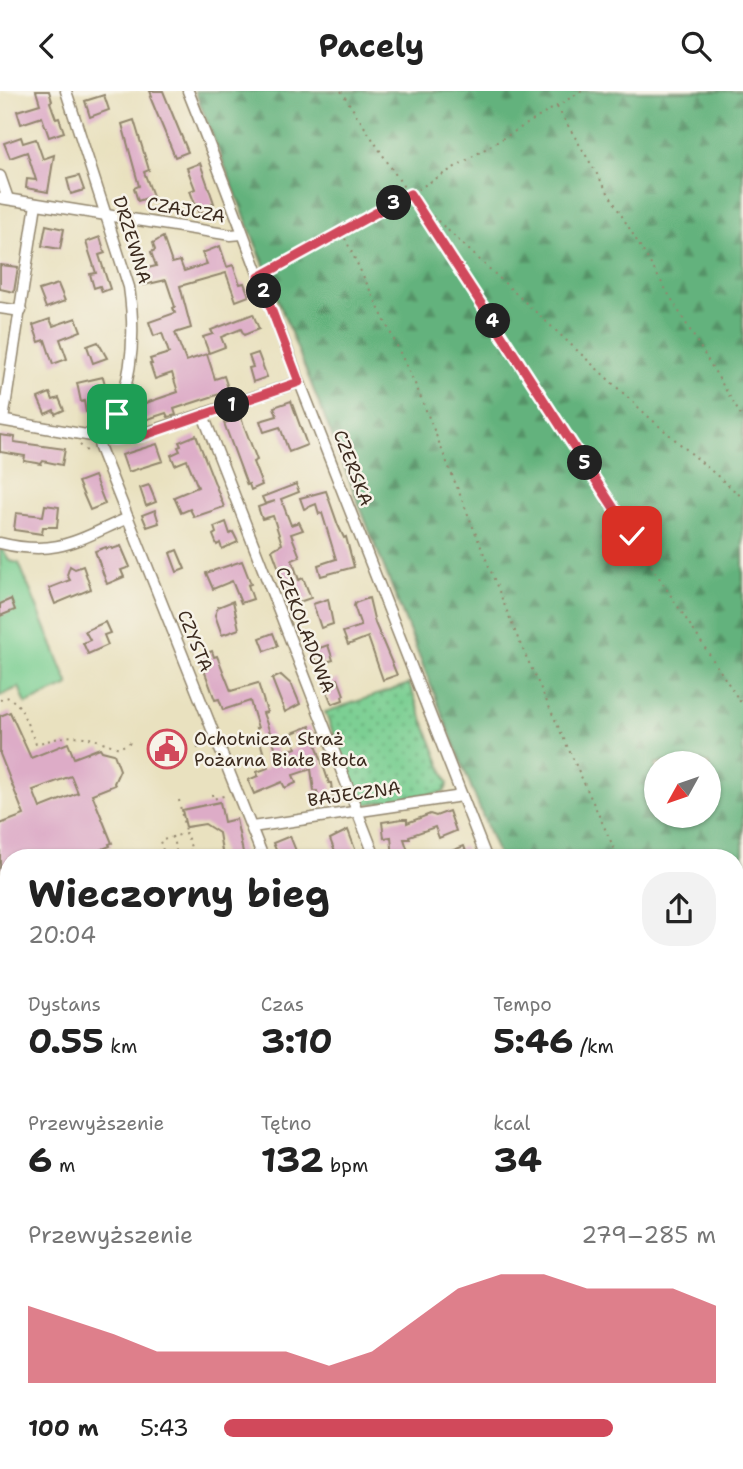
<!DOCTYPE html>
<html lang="pl">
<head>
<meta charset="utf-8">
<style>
  body { margin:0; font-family:"Shantell Sans",sans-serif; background:#f2f2f2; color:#222; height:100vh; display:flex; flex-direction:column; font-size:26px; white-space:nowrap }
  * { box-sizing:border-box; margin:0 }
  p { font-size:23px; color:#767676 }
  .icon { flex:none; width:38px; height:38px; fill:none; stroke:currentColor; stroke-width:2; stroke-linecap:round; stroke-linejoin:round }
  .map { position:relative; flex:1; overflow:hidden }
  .details { position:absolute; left:0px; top:758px; width:744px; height:621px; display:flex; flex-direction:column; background:#fff; border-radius:28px 28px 0 0; box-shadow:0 2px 5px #0004 }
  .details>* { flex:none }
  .needle { width:46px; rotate:230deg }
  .controls { position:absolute; left:644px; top:660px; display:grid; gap:14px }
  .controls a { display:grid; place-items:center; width:77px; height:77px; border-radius:50%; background:#fff; box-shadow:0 2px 5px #0004; font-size:35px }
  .pin { position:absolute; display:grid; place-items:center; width:60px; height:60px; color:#fff; margin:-30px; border-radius:14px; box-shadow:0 4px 10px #0006 }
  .km { position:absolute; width:35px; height:35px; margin:-18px; border-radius:50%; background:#222; color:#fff; font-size:19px; line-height:35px; text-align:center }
  .round { display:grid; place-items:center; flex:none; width:74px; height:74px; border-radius:28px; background:#f2f2f2 }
  .head { display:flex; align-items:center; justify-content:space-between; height:119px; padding:0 28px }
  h1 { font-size:38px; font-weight:700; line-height:52px }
  .figures { display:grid; grid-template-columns:repeat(3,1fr); gap:10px; height:119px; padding:7px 28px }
  .figures div { display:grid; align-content:center }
  .figures b { font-size:35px; font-weight:700 }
  .figures small { font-size:19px; font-weight:400 }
  .figures p { font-size:19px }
  .chart { height:196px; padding:14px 28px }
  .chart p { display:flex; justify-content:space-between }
  .chart svg { width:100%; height:126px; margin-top:7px; fill:#d1495b; opacity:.7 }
  ul { padding:0 28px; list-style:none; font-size:23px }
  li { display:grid; grid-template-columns:112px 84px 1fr; align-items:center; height:52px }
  li i { height:18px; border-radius:9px; background:#d1495b }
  header { display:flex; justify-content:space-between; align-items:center; height:91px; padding:0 28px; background:#fff; font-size:32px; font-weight:700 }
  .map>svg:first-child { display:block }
  .grass { fill:url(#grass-dots); stroke:#5b7c58; stroke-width:2 }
  .forest { fill:url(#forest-firs); stroke:#506e4e; stroke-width:2; fill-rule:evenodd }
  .park { fill:#7bcf93; stroke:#5b7c58; stroke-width:2 }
  .building { fill:#ddacc7; fill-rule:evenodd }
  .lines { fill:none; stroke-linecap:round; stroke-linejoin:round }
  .street-casing { stroke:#92866e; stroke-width:13 }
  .secondary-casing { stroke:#92866e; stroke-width:18 }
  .path { stroke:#92866e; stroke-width:2; stroke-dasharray:2 5; stroke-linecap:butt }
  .street { stroke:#fff; stroke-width:10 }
  .secondary { stroke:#f8e7c3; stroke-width:16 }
  .route-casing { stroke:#fff; stroke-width:14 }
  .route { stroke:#d1495b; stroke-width:9 }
  .labels { text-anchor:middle; stroke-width:5; stroke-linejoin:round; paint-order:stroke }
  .street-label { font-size:18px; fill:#3b2a1e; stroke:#f7f3e8 }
  .poi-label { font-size:18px; fill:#3b2a1e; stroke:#f7f3e8; text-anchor:start }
</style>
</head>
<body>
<header><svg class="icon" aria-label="back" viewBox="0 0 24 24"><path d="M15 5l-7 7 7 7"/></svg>Pacely<svg class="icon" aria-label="search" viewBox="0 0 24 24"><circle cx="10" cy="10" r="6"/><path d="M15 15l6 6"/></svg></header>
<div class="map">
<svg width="743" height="1378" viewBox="0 0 743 1378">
  <defs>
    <pattern id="grass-dots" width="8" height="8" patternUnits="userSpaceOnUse" patternTransform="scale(1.75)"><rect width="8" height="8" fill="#7bcf93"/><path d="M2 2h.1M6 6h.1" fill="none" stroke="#66a877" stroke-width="1.8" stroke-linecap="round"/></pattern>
    <pattern id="forest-firs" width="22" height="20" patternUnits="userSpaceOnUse" patternTransform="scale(1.75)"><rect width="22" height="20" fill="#64b27d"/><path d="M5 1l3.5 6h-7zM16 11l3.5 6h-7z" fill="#549166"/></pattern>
  </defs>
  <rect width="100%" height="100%" fill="#f7f3e8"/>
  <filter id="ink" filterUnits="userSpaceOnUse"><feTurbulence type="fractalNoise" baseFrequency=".0143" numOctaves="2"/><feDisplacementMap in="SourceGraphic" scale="14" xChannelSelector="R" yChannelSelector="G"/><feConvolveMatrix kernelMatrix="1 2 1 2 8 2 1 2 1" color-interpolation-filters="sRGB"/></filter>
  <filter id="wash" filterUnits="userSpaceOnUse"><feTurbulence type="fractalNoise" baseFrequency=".00686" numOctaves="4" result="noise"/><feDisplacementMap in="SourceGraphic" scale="28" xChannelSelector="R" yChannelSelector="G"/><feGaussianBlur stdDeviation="1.57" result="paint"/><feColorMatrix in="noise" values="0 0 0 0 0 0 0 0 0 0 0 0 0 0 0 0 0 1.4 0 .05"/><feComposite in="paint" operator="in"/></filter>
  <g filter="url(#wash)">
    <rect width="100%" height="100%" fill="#e9e1bf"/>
    <polygon class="grass" points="409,593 448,693 444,701 367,713 359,708 325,621"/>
    <g class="forest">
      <path d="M195 0H743V1016L735 1015V766H499ZM656 672H709V724H656Z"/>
      <polygon points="735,1053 743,1055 743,1183 735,1186"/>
      <polygon points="327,1370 399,1370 401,1378 330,1378"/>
    </g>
    <polygon class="park" points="0,459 3,459 10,470 19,472 69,594 26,613 19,596 0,605"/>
    <g id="blocks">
      <g class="building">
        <polygon points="36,0 49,0 52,10 50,11 56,28 59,27 64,41 49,46 42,26 21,33 17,20 40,13"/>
        <polygon points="150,0 163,0 188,61 175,66 150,6 152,5"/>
        <polygon points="104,4 109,19 90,26 85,10"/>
        <polygon points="134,29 149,79 144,81 153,105 138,110 134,97 139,95 122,33"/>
        <polygon points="21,46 23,52 36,48 43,68 54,64 48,101 26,97 27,88 36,89 27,61 10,67 4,52"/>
        <polygon points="200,72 214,112 212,112 214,118 199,123 190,100 195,98 187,77"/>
        <polygon points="79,85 84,99 71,103 67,88"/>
        <polygon points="46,134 64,138 60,158 42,155"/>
        <polygon points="100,146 105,162 99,164 110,198 102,201 100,195 94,197 90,183 96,182 86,151"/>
        <polygon points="163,146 172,172 180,170 184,180 207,173 202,162 220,155 227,176 233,174 240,193 244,192 249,205 236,210 226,182 180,195 191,237 175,242 186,270 207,263 215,288 224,285 229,300 174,318 176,324 168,326 166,322 139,331 134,316 178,301 172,282 155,288 150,273 152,273 150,268 169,262 162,242 154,245 149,231 175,222 173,217 175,216 166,189 144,194 140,179 156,175 151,161 155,159 153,152"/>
        <polygon points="0,174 18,176 14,201 0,198"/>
        <polygon points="58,193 65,210 46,217 39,199"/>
        <polygon points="253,223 259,238 244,244 241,238 221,246 225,256 209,262 203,246 213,243 211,239"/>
        <polygon points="76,227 81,240 60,248 67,268 53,273 45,249 39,251 33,234 50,228 53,235"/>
        <polygon points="98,251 107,267 93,272 87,255"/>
        <polygon points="258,262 267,286 253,291 249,277 253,276 249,265"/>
        <polygon points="103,286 107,301 98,303 101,318 86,321 84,310 81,311 77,292"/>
        <polygon points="50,302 53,309 59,307 64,319 55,323 54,319 45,323 38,307"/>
        <polygon points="291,310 307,354 289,361 280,336 264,341 260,330 277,325 274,316"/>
        <polygon points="241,327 257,369 253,371 262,394 251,399 249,393 247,394 224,332"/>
        <polygon points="0,344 15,346 14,351 65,358 62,374 43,370 41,373 37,372 24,370 25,365 0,361"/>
        <polygon points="196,344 224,416 194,426 190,418 181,422 174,406 198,396 187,369 175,374 171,364 180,360 178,356 181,355 179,351"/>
        <polygon points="157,353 163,370 128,381 122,364"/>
        <polygon points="94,385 105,413 90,419 78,391"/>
        <polygon points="296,393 299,401 281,408 291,434 299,431 303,439 291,443 300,466 292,469 299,489 303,487 311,507 296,512 294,509 291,510 272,459 282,453 273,425 262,428 258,416 275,410 265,413 262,406"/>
        <polygon points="149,394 156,411 146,415 140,397"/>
        <polygon points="326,400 338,434 344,447 346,446 354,476 321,485 318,474 336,468 322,422 319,423 316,413 304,418 300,407"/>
        <polygon points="45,414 59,416 57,436 43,436 42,443 14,439 16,422 43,425"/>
        <polygon points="155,419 159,432 147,436 142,424"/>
        <polygon points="226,431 230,443 233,441 238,451 222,458 220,452 217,454 213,444 216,442 214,436"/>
        <polygon points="121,455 130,476 121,479 124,486 107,493 95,460 106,456 107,458 111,456 112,458"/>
        <polygon points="177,459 185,478 177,481 170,462"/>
        <polygon points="242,470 251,493 248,494 253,508 241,512 232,490 213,498 206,482"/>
        <polygon points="70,475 75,478 83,475 91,498 55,513 49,497 70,489 67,484"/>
        <polygon points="369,507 375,532 397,584 383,589 368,546 348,554 343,541 361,535 354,515 355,512"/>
        <polygon points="11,508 15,519 0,525 0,513"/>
        <polygon points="328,508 333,533 321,537 313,513"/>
        <polygon points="233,510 239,538 222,544 215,524 218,516"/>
        <polygon points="105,531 110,542 104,544 108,554 88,563 83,552 90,549 85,540"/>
        <polygon points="273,542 278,555 265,560 260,547"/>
        <polygon points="328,554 333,569 317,574 311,560"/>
        <polygon points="212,560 214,566 217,565 231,600 258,592 267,621 263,622 278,664 296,657 292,642 310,635 329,692 331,692 333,708 319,710 317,700 314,700 311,678 293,684 296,692 285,697 282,691 254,703 248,689 258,685 257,681 268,677 256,637 258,637 250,610 223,619 219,608 215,609 199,565"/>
        <polygon points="281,584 292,594 300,613 285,621 272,588"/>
        <polygon points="338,588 344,604 342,605 343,609 332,613 324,593"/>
        <path d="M10 621 31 667 68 652 74 667 100 657 102 660 114 663 120 679 114 692 115 694 92 703 112 752 109 753 110 755 100 759 101 761 88 766H9V775L0 778V733L24 724 0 663V625ZM71 685 78 702 40 717 33 699Z"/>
        <polygon points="177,644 184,661 156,672 149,655"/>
        <polygon points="220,711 224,731 236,728 244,766 223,766 219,742 205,733 186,736 182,719"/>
        <polygon points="449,720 456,740 439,747 435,736 409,745 410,748 404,748 408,760 393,766 391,746 384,747 382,731 402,728 407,728 407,732 430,723 436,725"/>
        <polygon points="348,739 358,766 337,766 330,748"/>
        <polygon points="290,745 296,760 279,766 273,752"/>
        <polygon points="464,755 468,766 436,766"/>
        <polygon points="9,820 9,843 0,846 0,823"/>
        <polygon points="0,950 9,951 8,972 0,971"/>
        <polygon points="9,1030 9,1059 6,1060 0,1033"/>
        <polygon points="3,1084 9,1102 9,1119 0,1122 0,1085"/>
      </g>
    </g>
  </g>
  <g filter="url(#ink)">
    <use href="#blocks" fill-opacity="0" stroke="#92866e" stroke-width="2"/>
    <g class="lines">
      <defs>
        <g id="street">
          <path d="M66 0 129 196C136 246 134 308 98 346L100 357 263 766"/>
          <path d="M188 0C227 97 262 195 300 292 361 451 425 608 486 766"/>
          <polyline points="0,85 8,108"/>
          <polyline points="0,107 231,144 242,143"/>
          <polyline points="0,217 21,220"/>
          <polyline points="203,324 375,766"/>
          <polyline points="0,329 98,346 134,346 299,291"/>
          <polyline points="3,329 36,113"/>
          <path d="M0 452C57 466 77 449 128 427"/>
          <polyline points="252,736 462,705"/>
          <polyline points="0,1077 9,1074"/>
          <polyline points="735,1193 743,1191"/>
          <polyline points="0,1327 9,1333"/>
          <polyline points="67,1370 79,1378"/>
          <polyline points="228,1370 231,1378"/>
          <polyline points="531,1370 534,1378"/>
        </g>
        <g id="secondary">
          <polyline points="0,923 9,925"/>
          <polyline points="735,1035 743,1037"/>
          <polyline points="735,1368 739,1378"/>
        </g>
      </defs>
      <use href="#street" class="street-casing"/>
      <use href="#secondary" class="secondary-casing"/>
      <g class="path">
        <polyline points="341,0 743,615"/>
        <polyline points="742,0 743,2"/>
        <polyline points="557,16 743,328"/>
        <polyline points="412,106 651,328 743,407"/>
        <polyline points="342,141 417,297 519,550 618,766"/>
        <polyline points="271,180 410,103 582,0"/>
        <polyline points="80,354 89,362"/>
        <path d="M0 609 9 606 20 616 36 653C76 642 79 642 119 657L133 650"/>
        <polyline points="197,657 205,655"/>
        <polyline points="212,703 213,708 227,704"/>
        <polyline points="179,709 185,740"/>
        <polyline points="172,745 177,763"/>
        <polyline points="165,766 160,750 186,742 192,759 169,766"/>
        <polyline points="0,893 9,886"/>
        <polyline points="735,978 743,975"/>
        <polyline points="735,1275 743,1279"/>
        <polyline points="735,1340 741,1355"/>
        <polyline points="89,1375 95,1378"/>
      </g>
      <use href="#street" class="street"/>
      <use href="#secondary" class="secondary"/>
    </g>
  </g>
  <g class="lines" filter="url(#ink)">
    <defs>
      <polyline id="route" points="117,323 98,346 114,348 142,345 299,291 259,186 410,103 632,445"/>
    </defs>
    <use href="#route" class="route-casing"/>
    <use href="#route" class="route"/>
  </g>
  <defs>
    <symbol id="civic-ring" viewBox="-11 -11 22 22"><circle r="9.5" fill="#f7f3e8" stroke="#d1495b" stroke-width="1.5"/><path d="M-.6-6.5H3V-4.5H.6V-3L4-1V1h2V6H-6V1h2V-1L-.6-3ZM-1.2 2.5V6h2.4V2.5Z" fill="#d1495b"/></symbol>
  </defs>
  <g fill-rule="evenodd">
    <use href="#civic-ring" x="145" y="636" width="44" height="44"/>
  </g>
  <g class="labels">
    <g class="street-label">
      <text transform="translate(186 119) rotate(10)" y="6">CZAJCZA</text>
      <text transform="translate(132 149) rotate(73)" y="6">DRZEWNA</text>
      <text transform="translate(353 377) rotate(69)" y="6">CZERSKA</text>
      <text transform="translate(305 539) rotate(69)" y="6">CZEKOLADOWA</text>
      <text transform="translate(195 550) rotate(68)" y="6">CZYSTA</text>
      <text transform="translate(354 703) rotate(-8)" y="6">BAJECZNA</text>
    </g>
    <g class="poi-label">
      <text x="194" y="654">Ochotnicza Straż<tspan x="194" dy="21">Pożarna Białe Błota</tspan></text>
    </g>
  </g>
</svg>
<div class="controls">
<a><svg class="needle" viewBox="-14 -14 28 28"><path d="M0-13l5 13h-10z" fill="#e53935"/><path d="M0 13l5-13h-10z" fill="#767676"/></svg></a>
</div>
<div class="pin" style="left:117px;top:323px;background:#1e9e55"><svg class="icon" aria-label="arrive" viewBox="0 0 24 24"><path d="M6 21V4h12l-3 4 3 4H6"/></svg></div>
<div class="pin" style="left:632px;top:445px;background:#d93025"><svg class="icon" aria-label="check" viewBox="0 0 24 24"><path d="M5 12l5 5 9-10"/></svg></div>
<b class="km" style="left:232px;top:314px">1</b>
<b class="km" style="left:264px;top:200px">2</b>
<b class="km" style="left:394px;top:112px">3</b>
<b class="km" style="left:493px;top:230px">4</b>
<b class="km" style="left:585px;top:372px">5</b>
<section class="details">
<div class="head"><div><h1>Wieczorny bieg</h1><p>20:04</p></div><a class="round"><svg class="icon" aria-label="share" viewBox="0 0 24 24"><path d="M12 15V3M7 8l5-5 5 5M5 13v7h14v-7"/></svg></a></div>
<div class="figures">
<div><p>Dystans</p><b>0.55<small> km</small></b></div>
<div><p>Czas</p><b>3:10</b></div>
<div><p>Tempo</p><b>5:46<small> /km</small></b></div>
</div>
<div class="figures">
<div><p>Przewyższenie</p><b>6<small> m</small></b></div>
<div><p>Tętno</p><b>132<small> bpm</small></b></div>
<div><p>kcal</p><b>34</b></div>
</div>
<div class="chart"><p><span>Przewyższenie</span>279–285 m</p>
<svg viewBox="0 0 160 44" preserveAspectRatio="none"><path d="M0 44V17L10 22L20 27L30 33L40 33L50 33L60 33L70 38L80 33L90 22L100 11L110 6L120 6L130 11L140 11L150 11L160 17V44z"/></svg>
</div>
<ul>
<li><b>100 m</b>5:43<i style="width:79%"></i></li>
</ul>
</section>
</div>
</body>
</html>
